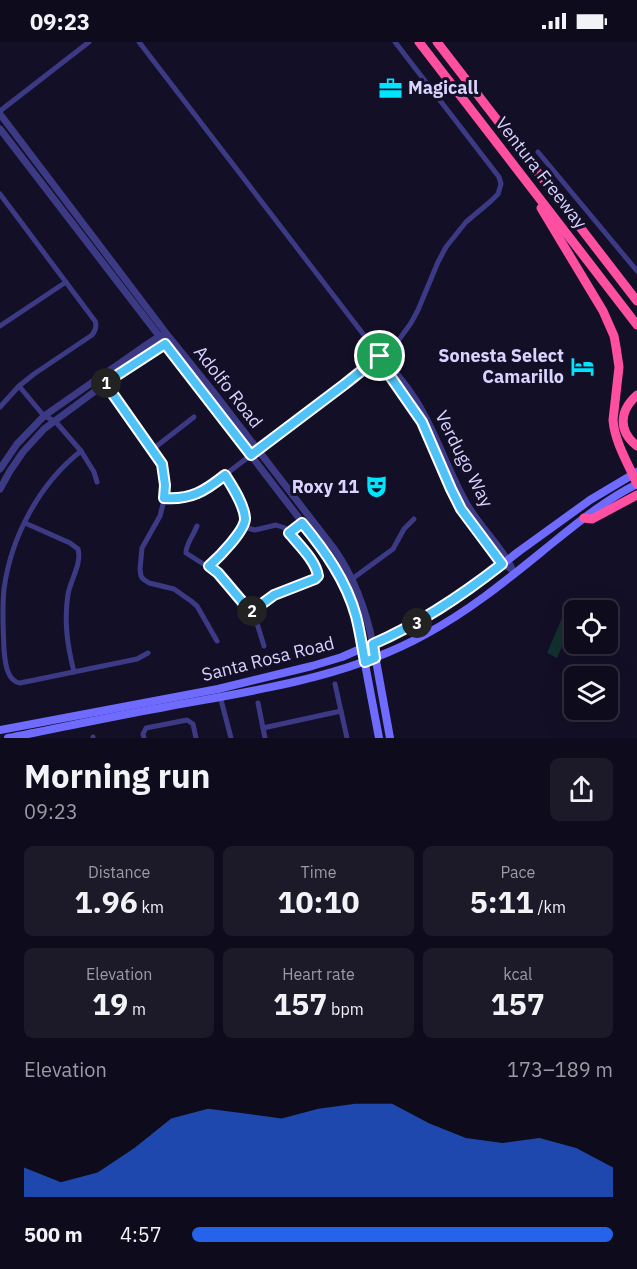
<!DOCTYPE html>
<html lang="en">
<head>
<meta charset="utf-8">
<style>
  body { margin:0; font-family:"IBM Plex Sans",sans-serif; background:#1c1929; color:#f1f3f6; height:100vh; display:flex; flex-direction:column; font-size:22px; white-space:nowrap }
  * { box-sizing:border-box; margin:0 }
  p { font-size:20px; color:#9b9ba3 }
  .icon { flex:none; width:33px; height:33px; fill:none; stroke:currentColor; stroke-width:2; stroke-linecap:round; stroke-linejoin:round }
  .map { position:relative; height:696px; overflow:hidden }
  .sheet { display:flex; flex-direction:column; background:#0e0b1c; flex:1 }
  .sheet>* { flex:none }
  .fabs { position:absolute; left:564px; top:558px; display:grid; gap:12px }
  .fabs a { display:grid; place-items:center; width:54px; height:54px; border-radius:9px; background:#0e0b1c; box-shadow:0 6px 24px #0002,0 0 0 2px #2e2b3b; font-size:30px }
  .pin { position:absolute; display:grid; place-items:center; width:51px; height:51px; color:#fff; margin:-26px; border:3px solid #fff; border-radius:50%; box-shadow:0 2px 6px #0007 }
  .km { position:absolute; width:30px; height:30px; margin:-15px; border-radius:50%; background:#222; color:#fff; font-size:16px; line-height:30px; text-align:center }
  .round { display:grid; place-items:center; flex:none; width:63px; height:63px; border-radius:9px; background:#1c1929 }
  .overview { display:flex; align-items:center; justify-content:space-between; height:102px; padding:0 24px }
  h1 { font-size:33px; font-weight:700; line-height:45px }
  .figures { display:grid; grid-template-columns:repeat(3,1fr); gap:9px; height:102px; padding:6px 24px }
  .figures div { display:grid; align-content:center; border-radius:9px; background:#1c1929; text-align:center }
  .figures b { font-size:30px; font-weight:700 }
  .figures small { font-size:16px; font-weight:400 }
  .figures p { font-size:16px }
  .chart { height:168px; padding:12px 24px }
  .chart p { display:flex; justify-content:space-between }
  .chart svg { width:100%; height:108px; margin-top:6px; fill:#2563eb; opacity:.7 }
  ul { padding:0 24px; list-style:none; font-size:20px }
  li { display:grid; grid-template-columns:96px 72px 1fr; align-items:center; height:45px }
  li i { height:15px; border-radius:8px; background:#2563eb }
  .status { display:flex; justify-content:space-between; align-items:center; height:42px; padding:0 30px; background:#0e0b1c; direction:ltr }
  .status svg { height:16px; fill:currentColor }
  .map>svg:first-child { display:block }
  .green { fill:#12302f }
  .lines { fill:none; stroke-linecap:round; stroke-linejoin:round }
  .minor { stroke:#3d3a85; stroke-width:5 }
  .tertiary { stroke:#3d3a85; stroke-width:7 }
  .secondary { stroke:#6f6bff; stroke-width:8 }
  .motorway { stroke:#ff4fa3; stroke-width:9 }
  .route-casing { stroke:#fff; stroke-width:12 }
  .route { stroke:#4fc3f7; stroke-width:8 }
  .labels { text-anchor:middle; stroke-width:6; stroke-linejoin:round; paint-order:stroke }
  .poi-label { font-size:18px; font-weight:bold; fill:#d9d4ff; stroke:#130f26; text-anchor:end }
  .street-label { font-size:18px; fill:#d9d4ff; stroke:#130f26 }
</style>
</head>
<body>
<div class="status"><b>09:23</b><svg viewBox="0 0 49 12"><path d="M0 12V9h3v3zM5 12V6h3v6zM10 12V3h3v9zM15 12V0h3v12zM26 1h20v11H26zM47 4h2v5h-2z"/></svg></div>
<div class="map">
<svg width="637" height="696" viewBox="0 0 637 696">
  <rect width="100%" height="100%" fill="#130f26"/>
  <polygon class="green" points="562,576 572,581 557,616 547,611"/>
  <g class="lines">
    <g class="minor">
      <path d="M139 0 380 314 386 317C400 335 416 353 426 374 441 402 452 434 468 462 482 486 504 505 515 531"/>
      <polyline points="0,69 89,0"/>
      <polyline points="538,110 637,229"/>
      <path d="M0 152 95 279C97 284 96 288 92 293L34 332 19 344 0 365"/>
      <polyline points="0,284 66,240"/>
      <polyline points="380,314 381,322 422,380 451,447 461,467 502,522 515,531"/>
      <polyline points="106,341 162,422 165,443 163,462 160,474 142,506 140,527 141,534 143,537 149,541 174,547 191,559 197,564 217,599"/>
      <polyline points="19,344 44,374 55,379 81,409 94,430 97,440"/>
      <polyline points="153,407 194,375"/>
      <path d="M81 409C39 442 11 495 4 547 2 567 3 586 4 607 5 618 6 639 20 641L137 617 148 611"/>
      <polyline points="164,456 182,457 205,448 359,331 398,299 411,281 418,268 438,220 446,205 466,180 491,159 498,152 501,142 499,135 395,0"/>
      <path d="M25 481 70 501 78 507C82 521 71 537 68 552 64 580 67 602 74 630"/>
      <path d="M197 484C194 492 185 504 186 511L216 530 255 575 264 604"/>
      <polyline points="243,485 255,488 276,483 285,486 309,517 319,532 315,537 274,553 251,570"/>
      <polyline points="289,491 302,481"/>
      <path d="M209 524C218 516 246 489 245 476 244 462 233 444 225 433"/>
      <polyline points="352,537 393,507 404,487 414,477"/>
      <polyline points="335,642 347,696"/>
      <polyline points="220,654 231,696"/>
      <polyline points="258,661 265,696"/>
      <polyline points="263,686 341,669"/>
      <polyline points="93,695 93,696"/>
      <polyline points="144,696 143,692 146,686 187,678 193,682 196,696"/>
    </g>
    <g class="tertiary">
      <path d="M0 72 169 295 211 347 335 508C355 537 366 568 373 602"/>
      <path d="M0 87 322 506C343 537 357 569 362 606"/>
      <polyline points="0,427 17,402 44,374 143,305 160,294 163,294"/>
      <polyline points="0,447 10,429 23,410 44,387 106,341 165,302 167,300"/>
    </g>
    <g class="secondary">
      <polyline points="373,602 390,696"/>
      <polyline points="362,606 379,696"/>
      <polyline points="0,688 218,647 312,624 342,615 408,586 447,563 469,549 518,510 590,458 637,430"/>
      <path d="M8 696C59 686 109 675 160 666 250 649 345 637 426 592 473 567 514 532 555 499 581 478 607 457 637 442"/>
    </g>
    <g class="motorway">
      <polyline points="419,0 637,283"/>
      <polyline points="437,0 637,259"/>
      <path d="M541 166 603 269 614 294 616 305 619 325 613 378C615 401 628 421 637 442"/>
      <path d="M637 353C619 369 618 389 637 404"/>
      <polyline points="584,476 592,477 637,453"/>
    </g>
  </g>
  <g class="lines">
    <defs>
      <path id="route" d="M165 302 251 413 345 342 380 314 381 321 422 380 451 447 461 467 502 522C461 554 421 581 373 602L375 616 365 620C362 604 360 589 356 574 346 538 325 509 302 481L289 491C299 503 316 519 318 534L315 537 274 553 251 570 218 531 209 524C218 516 246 488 245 476 244 462 232 444 225 433 205 449 191 458 164 456L165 443 162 422 105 341Z"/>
    </defs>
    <use href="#route" class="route-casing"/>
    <use href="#route" class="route"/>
  </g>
  <defs>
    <symbol id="office-bare" viewBox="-9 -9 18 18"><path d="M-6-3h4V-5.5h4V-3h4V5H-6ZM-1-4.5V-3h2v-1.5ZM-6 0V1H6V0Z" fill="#00e5ff" stroke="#130f26" stroke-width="2.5" paint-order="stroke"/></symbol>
    <symbol id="hotel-bare" viewBox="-9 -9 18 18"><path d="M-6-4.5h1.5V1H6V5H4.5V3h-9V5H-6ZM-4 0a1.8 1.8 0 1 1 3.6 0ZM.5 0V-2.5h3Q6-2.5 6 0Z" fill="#00e5ff" stroke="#130f26" stroke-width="2.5" paint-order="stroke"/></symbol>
    <symbol id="theatre-bare" viewBox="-9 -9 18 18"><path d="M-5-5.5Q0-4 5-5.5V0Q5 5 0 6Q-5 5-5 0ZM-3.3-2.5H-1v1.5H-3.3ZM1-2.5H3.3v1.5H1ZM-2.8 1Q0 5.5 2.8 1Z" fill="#00e5ff" stroke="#130f26" stroke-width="2.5" paint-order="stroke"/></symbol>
  </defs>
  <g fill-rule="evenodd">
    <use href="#office-bare" x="374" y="30" width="33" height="33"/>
    <use href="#hotel-bare" x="566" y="308" width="33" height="33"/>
    <use href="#theatre-bare" x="360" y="428" width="33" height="33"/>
  </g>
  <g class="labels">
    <g class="poi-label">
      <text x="408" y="52" text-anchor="start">Magicall</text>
      <text x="564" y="320">Sonesta Select<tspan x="564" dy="21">Camarillo</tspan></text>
      <text x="359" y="451">Roxy 11</text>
    </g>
    <g class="street-label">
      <text transform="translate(541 131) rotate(52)" y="6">Ventura Freeway</text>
      <text transform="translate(228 345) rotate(52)" y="6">Adolfo Road</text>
      <text transform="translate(464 417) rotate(63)" y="6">Verdugo Way</text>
      <text transform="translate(268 617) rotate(-14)" y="6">Santa Rosa Road</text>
    </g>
  </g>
</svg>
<div class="fabs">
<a><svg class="icon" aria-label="locate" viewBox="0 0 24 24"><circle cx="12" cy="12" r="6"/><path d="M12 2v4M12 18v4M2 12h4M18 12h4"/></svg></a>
<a><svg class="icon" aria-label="layers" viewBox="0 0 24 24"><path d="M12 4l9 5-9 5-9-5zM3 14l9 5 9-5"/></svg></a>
</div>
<div class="pin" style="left:380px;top:314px;background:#1e9e55"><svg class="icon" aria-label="arrive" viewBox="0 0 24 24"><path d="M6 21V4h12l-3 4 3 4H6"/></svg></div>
<b class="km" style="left:106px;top:341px">1</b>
<b class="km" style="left:252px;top:569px">2</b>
<b class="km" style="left:417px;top:581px">3</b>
</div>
<section class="sheet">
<div class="overview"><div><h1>Morning run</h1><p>09:23</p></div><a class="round"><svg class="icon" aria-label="share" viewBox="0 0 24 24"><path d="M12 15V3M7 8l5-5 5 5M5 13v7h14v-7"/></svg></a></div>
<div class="figures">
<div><p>Distance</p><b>1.96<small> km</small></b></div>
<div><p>Time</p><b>10:10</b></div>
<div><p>Pace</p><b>5:11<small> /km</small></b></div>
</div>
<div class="figures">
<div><p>Elevation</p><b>19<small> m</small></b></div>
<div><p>Heart rate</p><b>157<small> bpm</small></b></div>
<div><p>kcal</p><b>157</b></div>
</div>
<div class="chart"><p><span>Elevation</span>173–189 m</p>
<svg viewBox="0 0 160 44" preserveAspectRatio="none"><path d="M0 44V32L10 38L20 34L30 24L40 12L50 8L60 10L70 12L80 8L90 6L100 6L110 14L120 20L130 22L140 20L150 24L160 32V44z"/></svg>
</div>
<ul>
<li><b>500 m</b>4:57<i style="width:100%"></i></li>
</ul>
</section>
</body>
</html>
